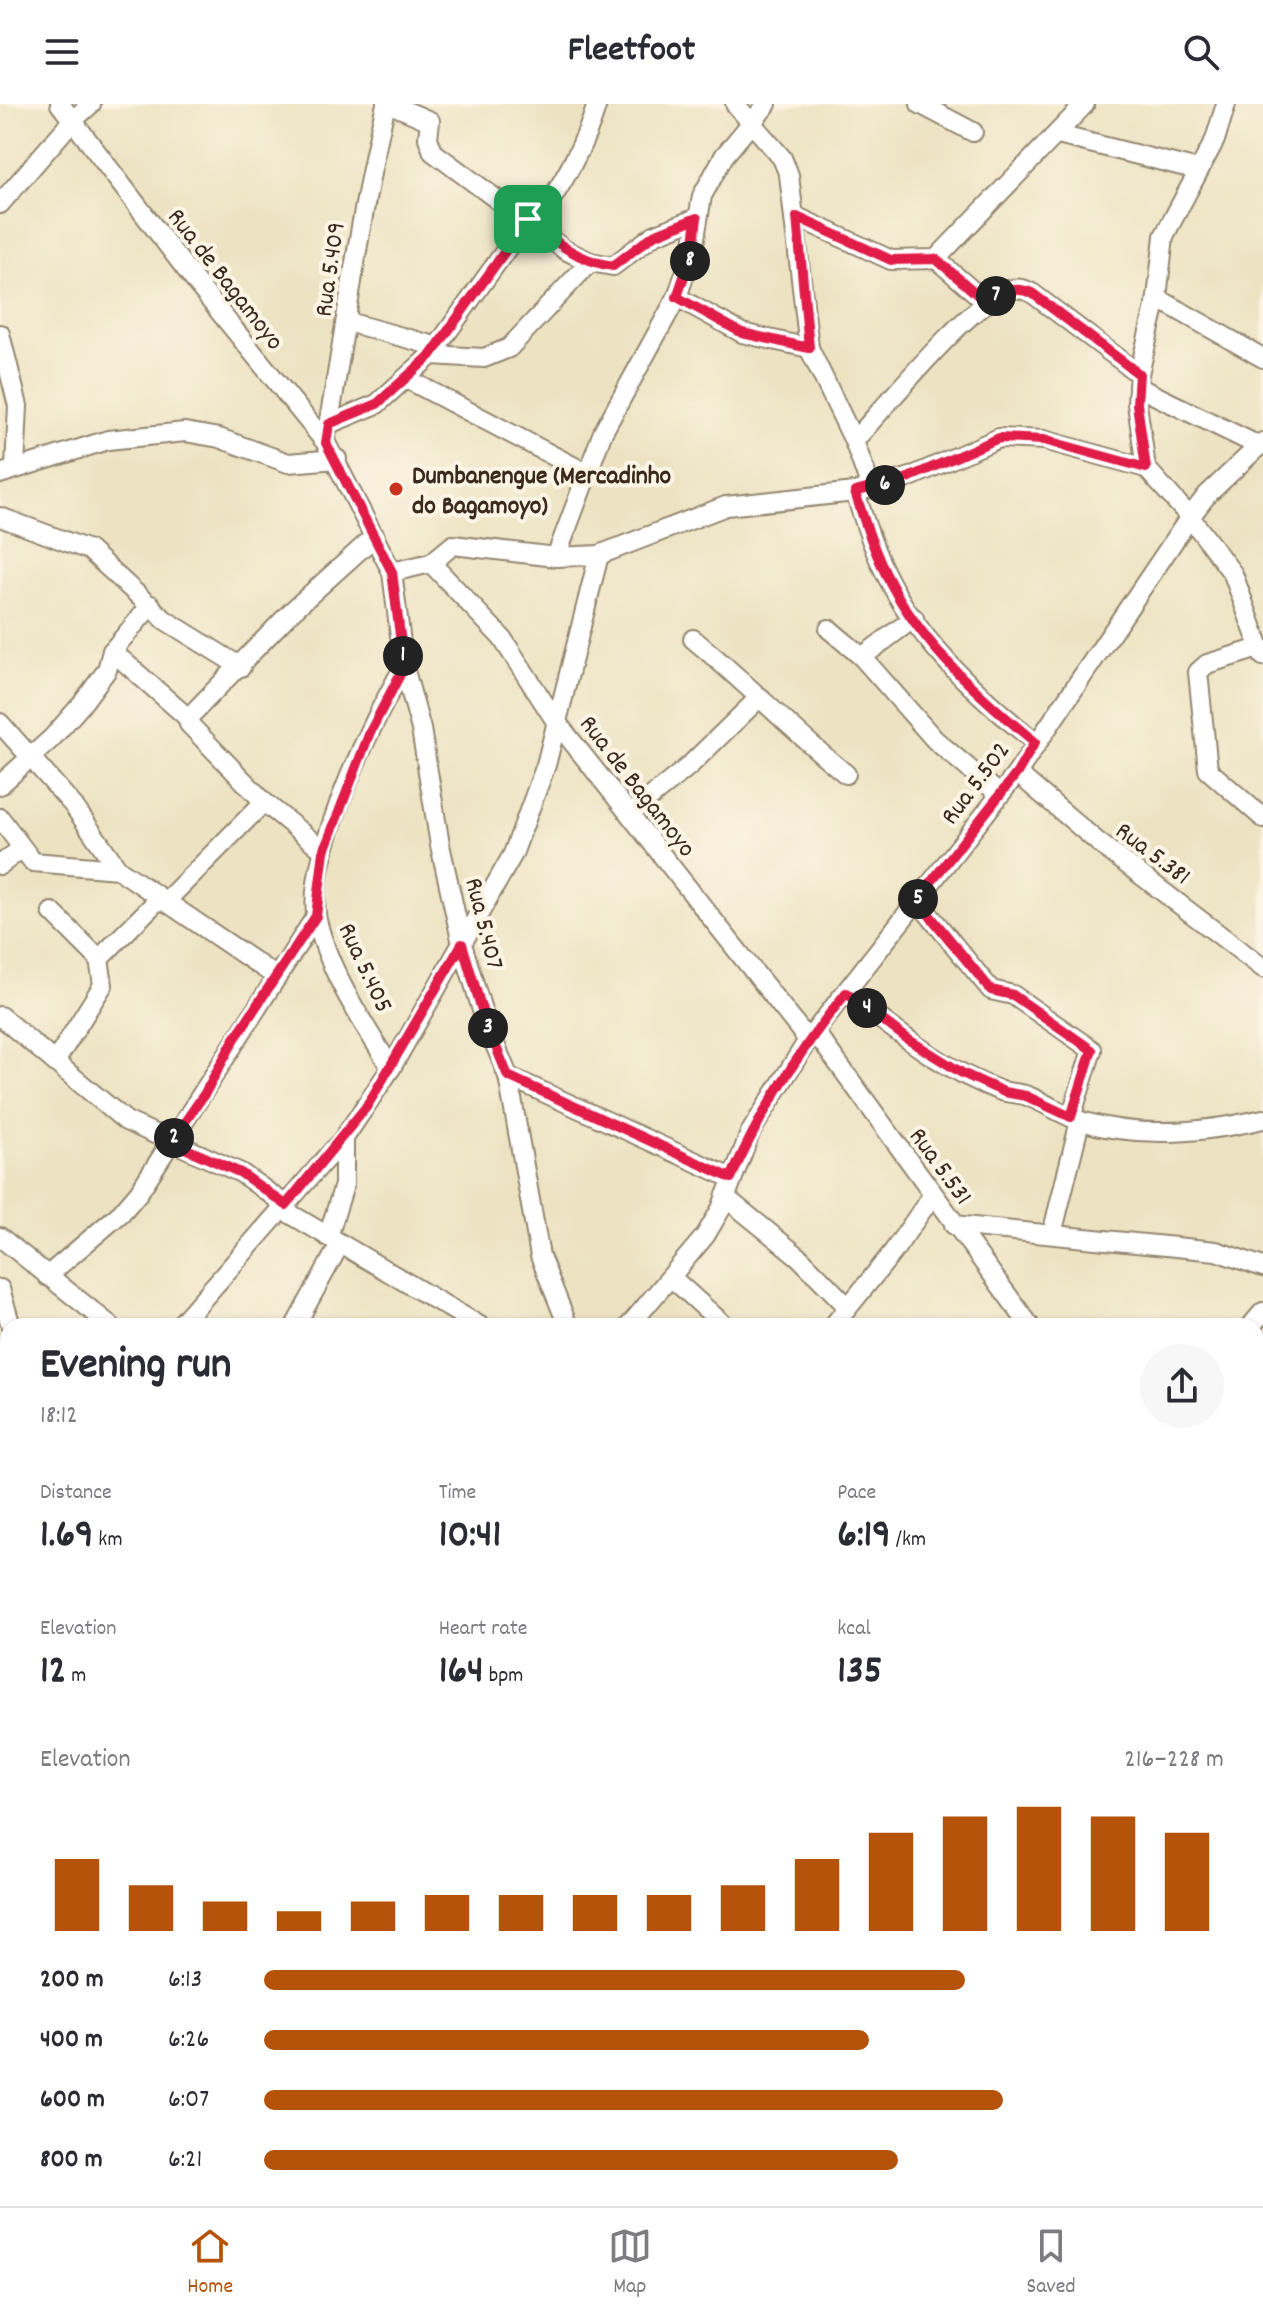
<!DOCTYPE html>
<html lang="en">
<head>
<meta charset="utf-8">
<style>
  body { margin:0; font-family:Dekko,sans-serif; background:#f7f7f7; color:#2b2b33; height:100vh; display:flex; flex-direction:column; font-size:30px; white-space:nowrap }
  * { box-sizing:border-box; margin:0 }
  p { font-size:26px; color:#7c7c81 }
  .icon { flex:none; width:44px; height:44px; fill:none; stroke:currentColor; stroke-width:2; stroke-linecap:round; stroke-linejoin:round }
  .map { position:relative; flex:1; overflow:hidden }
  .sheet { position:absolute; left:0px; top:1214px; width:1264px; height:888px; display:flex; flex-direction:column; background:#fff; border-radius:24px 24px 0 0; box-shadow:0 2px 6px #0004 }
  .sheet>* { flex:none }
  .pin { position:absolute; display:grid; place-items:center; width:68px; height:68px; color:#fff; margin:-34px; border-radius:16px; box-shadow:0 4px 12px #0006 }
  .km { position:absolute; width:40px; height:40px; margin:-20px; border-radius:50%; background:#222; color:#fff; font-size:22px; line-height:40px; text-align:center }
  .round { display:grid; place-items:center; flex:none; width:84px; height:84px; border-radius:42px; background:#f7f7f7 }
  .headline { display:flex; align-items:center; justify-content:space-between; height:136px; padding:0 40px }
  h1 { font-size:44px; font-weight:800; line-height:60px }
  .metrics { display:grid; grid-template-columns:repeat(3,1fr); gap:12px; height:136px; padding:8px 40px }
  .metrics div { display:grid; align-content:center }
  .metrics b { font-size:40px; font-weight:800 }
  .metrics small { font-size:22px; font-weight:400 }
  .metrics p { font-size:22px }
  .chart { height:224px; padding:16px 40px }
  .chart p { display:flex; justify-content:space-between }
  .chart svg { width:100%; height:144px; margin-top:8px; stroke:#b45309; stroke-width:6 }
  ul { padding:0 40px; list-style:none; font-size:26px }
  li { display:grid; grid-template-columns:128px 96px 1fr; align-items:center; height:60px }
  li i { height:20px; border-radius:10px; background:#b45309 }
  header { display:flex; justify-content:space-between; align-items:center; height:104px; padding:0 40px; background:#fff; font-size:36px; font-weight:800 }
  .tabs { display:flex; justify-content:space-around; align-items:center; height:112px; border-top:2px solid #e1e1e2; background:#fff; font-size:22px; color:#7c7c81 }
  .tabs a { display:grid; justify-items:center; gap:4px }
  .tabs .selected { color:#b45309 }
  .map>svg:first-child { display:block }
  .lines { fill:none; stroke-linecap:round; stroke-linejoin:round }
  .minor-casing { stroke:#948670; stroke-width:22 }
  .minor { stroke:#fff; stroke-width:18 }
  .route-casing { stroke:#fff; stroke-width:16 }
  .route { stroke:#e11d48; stroke-width:10 }
  .poi-dot { fill:#c8321e; stroke:#fcf5e5; stroke-width:3 }
  .labels { text-anchor:middle; stroke-width:8; stroke-linejoin:round; paint-order:stroke }
  .street-label { font-size:26px; fill:#3b2a1e; stroke:#fcf5e5 }
  .poi-label { font-size:26px; font-weight:bold; fill:#3b2a1e; stroke:#fcf5e5; text-anchor:start }
</style>
</head>
<body>
<header><svg class="icon" aria-label="menu" viewBox="0 0 24 24"><path d="M4 6h16M4 12h16M4 18h16"/></svg>Fleetfoot<svg class="icon" aria-label="search" viewBox="0 0 24 24"><circle cx="10" cy="10" r="6"/><path d="M15 15l6 6"/></svg></header>
<div class="map">
<svg width="1263" height="2102" viewBox="0 0 1263 2102">
  <rect width="100%" height="100%" fill="#fcf5e5"/>
  <filter id="ink" filterUnits="userSpaceOnUse"><feTurbulence type="fractalNoise" baseFrequency=".0125" numOctaves="2"/><feDisplacementMap in="SourceGraphic" scale="16" xChannelSelector="R" yChannelSelector="G"/><feConvolveMatrix kernelMatrix="1 2 1 2 8 2 1 2 1" color-interpolation-filters="sRGB"/></filter>
  <filter id="wash" filterUnits="userSpaceOnUse"><feTurbulence type="fractalNoise" baseFrequency=".006" numOctaves="4" result="noise"/><feDisplacementMap in="SourceGraphic" scale="32" xChannelSelector="R" yChannelSelector="G"/><feGaussianBlur stdDeviation="1.8" result="paint"/><feColorMatrix in="noise" values="0 0 0 0 0 0 0 0 0 0 0 0 0 0 0 0 0 1.4 0 .05"/><feComposite in="paint" operator="in"/></filter>
  <g filter="url(#wash)">
    <rect width="100%" height="100%" fill="#ede3c3"/>
  </g>
  <g filter="url(#ink)">
    <g class="lines">
      <defs>
        <g id="minor">
          <polyline points="60,0 198,181 326,339 392,468 404,563 421,625 440,741 462,840 485,916 508,972 540,1152 568,1222"/>
          <polyline points="390,0 430,17 428,34 433,48 565,146 590,158 613,162 654,131 697,114"/>
          <polyline points="735,0 782,54 789,71 809,244 854,337 871,384"/>
          <polyline points="920,0 973,28"/>
          <polyline points="1058,31 1198,66"/>
          <polyline points="0,100 72,17 91,0"/>
          <polyline points="797,113 891,156 936,155 1085,0"/>
          <polyline points="936,155 987,199"/>
          <polyline points="677,193 742,229 809,244"/>
          <polyline points="1157,194 1263,254"/>
          <polyline points="348,218 438,243"/>
          <polyline points="0,230 18,302 15,364"/>
          <polyline points="431,251 484,254 509,244 590,158"/>
          <polyline points="407,275 586,369"/>
          <polyline points="1138,283 1259,342"/>
          <path d="M329 320 377 300 431 251 528 115 538 114C562 83 586 38 597 0"/>
          <path d="M327 328C347 218 360 108 386 0"/>
          <path d="M854 337C885 303 970 198 1009 186 1018 183 1024 185 1032 189L1139 270"/>
          <polyline points="1263,338 1207,391 1190,413 1233,470 1263,552"/>
          <polyline points="0,370 108,336 185,328 219,334 288,359 337,355"/>
          <path d="M855 388C865 419 875 451 891 480 924 543 981 594 1035 638"/>
          <polyline points="0,413 89,446 165,516 241,563"/>
          <polyline points="556,453 603,328 677,193 693,146 702,92 724,52 767,0"/>
          <polyline points="431,459 502,534 555,616 808,936"/>
          <polyline points="392,468 431,459 453,441 556,453 599,451 726,402 855,388 908,374 999,334 1044,336 1146,364"/>
          <polyline points="829,525 862,553 935,636 999,690"/>
          <path d="M693 535C746 578 793 628 846 670"/>
          <polyline points="1259,544 1207,560 1198,568 1208,666 1263,714"/>
          <polyline points="112,547 188,614 189,620 264,698 324,747"/>
          <polyline points="862,553 914,514"/>
          <polyline points="188,614 292,507 375,432"/>
          <polyline points="0,619 73,701 118,765"/>
          <polyline points="1017,669 1099,739 1263,864"/>
          <polyline points="0,681 52,634 81,601 107,566 112,547 151,501"/>
          <polyline points="630,710 689,662 760,593"/>
          <polyline points="0,714 33,758 118,765 277,873"/>
          <polyline points="0,761 21,745"/>
          <polyline points="917,796 991,886 1013,891 1092,946 1071,1013"/>
          <polyline points="165,798 264,698"/>
          <polyline points="52,808 99,855 103,881 55,958 126,1017 241,1069 286,1101"/>
          <polyline points="99,855 160,794"/>
          <path d="M846 889C895 926 943 966 1001 987 1009 989 1018 989 1025 991 1045 998 1062 1011 1081 1017 1140 1035 1204 1029 1263 1015"/>
          <polyline points="0,912 55,958"/>
          <polyline points="815,928 1030,1222"/>
          <polyline points="391,964 513,750 546,661 599,451"/>
          <polyline points="508,972 731,1074"/>
          <polyline points="725,1093 799,1153 848,1203"/>
          <polyline points="282,1105 480,1222"/>
          <polyline points="954,1121 1216,1147 1263,1163"/>
          <polyline points="1052,1130 1080,1017"/>
          <polyline points="0,1133 111,1222"/>
          <polyline points="328,1133 344,1081 344,1034"/>
          <polyline points="47,1172 121,1109 139,1088 316,812"/>
          <polyline points="672,1174 725,1222"/>
          <polyline points="0,1185 11,1222"/>
          <path d="M179 1222 344 1034 391 964C363 919 329 868 317 816 304 758 373 614 404 563"/>
          <polyline points="295,1222 340,1140"/>
          <polyline points="629,1222 705,1132 721,1105 750,1029 808,936 1017,669 1190,413 1146,364 1137,300 1139,270 1157,194 1164,132 1215,36 1226,0"/>
          <polyline points="833,1222 893,1148 932,1092"/>
          <polyline points="1251,1222 1263,1208"/>
          <polyline points="0,1406 8,1406"/>
          <polyline points="1256,1466 1263,1474"/>
          <polyline points="0,1561 8,1541"/>
          <polyline points="0,1582 8,1580"/>
          <polyline points="0,1672 8,1678"/>
          <polyline points="0,1779 8,1768"/>
          <polyline points="1256,1843 1263,1839"/>
          <polyline points="0,1905 8,1909"/>
          <polyline points="0,2003 8,1993"/>
          <polyline points="1256,2092 1263,2085"/>
          <polyline points="110,2094 120,2102"/>
          <polyline points="266,2094 276,2102"/>
          <polyline points="398,2094 408,2102"/>
          <polyline points="545,2094 555,2102"/>
          <polyline points="686,2094 696,2102"/>
          <polyline points="1213,2094 1223,2102"/>
          <polyline points="320,2102 326,2094"/>
          <polyline points="935,2102 936,2094"/>
          <polyline points="985,2102 992,2094"/>
        </g>
      </defs>
      <use href="#minor" class="minor-casing"/>
      <use href="#minor" class="minor"/>
    </g>
  </g>
  <g class="lines" filter="url(#ink)">
    <defs>
      <path id="route" d="M797 113 891 156 936 155 987 199C1002 187 1015 182 1032 189L1139 270 1137 300 1146 364 1044 336 999 334 908 374 855 388C865 419 875 451 891 480 924 543 981 594 1035 638L1017 669 917 796 991 886 1013 891 1092 946 1071 1013 1026 992 1004 988 962 969 909 936 846 889C800 946 761 1006 731 1074L508 972 485 916 462 840 367 1002 286 1101 241 1069 171 1038 205 989 234 936 316 812 324 747 370 628 404 563 392 468 326 339 329 320 377 300 431 251 528 115C555 138 578 157 613 162L654 131 697 114 693 146 677 193 742 229 809 244Z"/>
    </defs>
    <use href="#route" class="route-casing"/>
    <use href="#route" class="route"/>
  </g>
  <circle class="poi-dot" cx="396" cy="385" r="8"/>
  <g class="labels">
    <g class="street-label">
      <text transform="translate(328 165) rotate(-82)" y="9">Rua 5.409</text>
      <text transform="translate(227 174) rotate(52)" y="9">Rua de Bagamoyo</text>
      <text transform="translate(974 678) rotate(-53)" y="9">Rua 5.502</text>
      <text transform="translate(639 681) rotate(52)" y="9">Rua de Bagamoyo</text>
      <text transform="translate(1154 748) rotate(37)" y="9">Rua 5.381</text>
      <text transform="translate(486 819) rotate(76)" y="9">Rua 5.407</text>
      <text transform="translate(367 863) rotate(65)" y="9">Rua 5.405</text>
      <text transform="translate(942 1061) rotate(54)" y="9">Rua 5.531</text>
    </g>
    <g class="poi-label">
      <text x="412" y="379">Dumbanengue (Mercadinho<tspan x="412" dy="30">do Bagamoyo)</tspan></text>
    </g>
  </g>
</svg>
<div class="pin" style="left:528px;top:115px;background:#1e9e55"><svg class="icon" aria-label="arrive" viewBox="0 0 24 24"><path d="M6 21V4h12l-3 4 3 4H6"/></svg></div>
<b class="km" style="left:403px;top:552px">1</b>
<b class="km" style="left:174px;top:1034px">2</b>
<b class="km" style="left:488px;top:924px">3</b>
<b class="km" style="left:867px;top:904px">4</b>
<b class="km" style="left:918px;top:795px">5</b>
<b class="km" style="left:885px;top:381px">6</b>
<b class="km" style="left:996px;top:192px">7</b>
<b class="km" style="left:690px;top:157px">8</b>
<section class="sheet">
<div class="headline"><div><h1>Evening run</h1><p>18:12</p></div><a class="round"><svg class="icon" aria-label="share" viewBox="0 0 24 24"><path d="M12 15V3M7 8l5-5 5 5M5 13v7h14v-7"/></svg></a></div>
<div class="metrics">
<div><p>Distance</p><b>1.69<small> km</small></b></div>
<div><p>Time</p><b>10:41</b></div>
<div><p>Pace</p><b>6:19<small> /km</small></b></div>
</div>
<div class="metrics">
<div><p>Elevation</p><b>12<small> m</small></b></div>
<div><p>Heart rate</p><b>164<small> bpm</small></b></div>
<div><p>kcal</p><b>135</b></div>
</div>
<div class="chart"><p><span>Elevation</span>216–228 m</p>
<svg viewBox="0 0 160 44" preserveAspectRatio="none"><path d="M5 44V22M15 44V30M25 44V35M35 44V38M45 44V35M55 44V33M65 44V33M75 44V33M85 44V33M95 44V30M105 44V22M115 44V14M125 44V9M135 44V6M145 44V9M155 44V14"/></svg>
</div>
<ul>
<li><b>200 m</b>6:13<i style="width:73%"></i></li>
<li><b>400 m</b>6:26<i style="width:63%"></i></li>
<li><b>600 m</b>6:07<i style="width:77%"></i></li>
<li><b>800 m</b>6:21<i style="width:66%"></i></li>
</ul>
</section>
</div>
<nav class="tabs">
<a class="selected"><svg class="icon" aria-label="home" viewBox="0 0 24 24"><path d="M3 11l9-7 9 7M6 9v11h12V9"/></svg>Home</a>
<a><svg class="icon" aria-label="map" viewBox="0 0 24 24"><path d="M3 6l6-2 6 2 6-2v14l-6 2-6-2-6 2zM9 4v14M15 6v14"/></svg>Map</a>
<a><svg class="icon" aria-label="saved" viewBox="0 0 24 24"><path d="M7 4h10v16l-5-4-5 4z"/></svg>Saved</a>
</nav>
</body>
</html>
